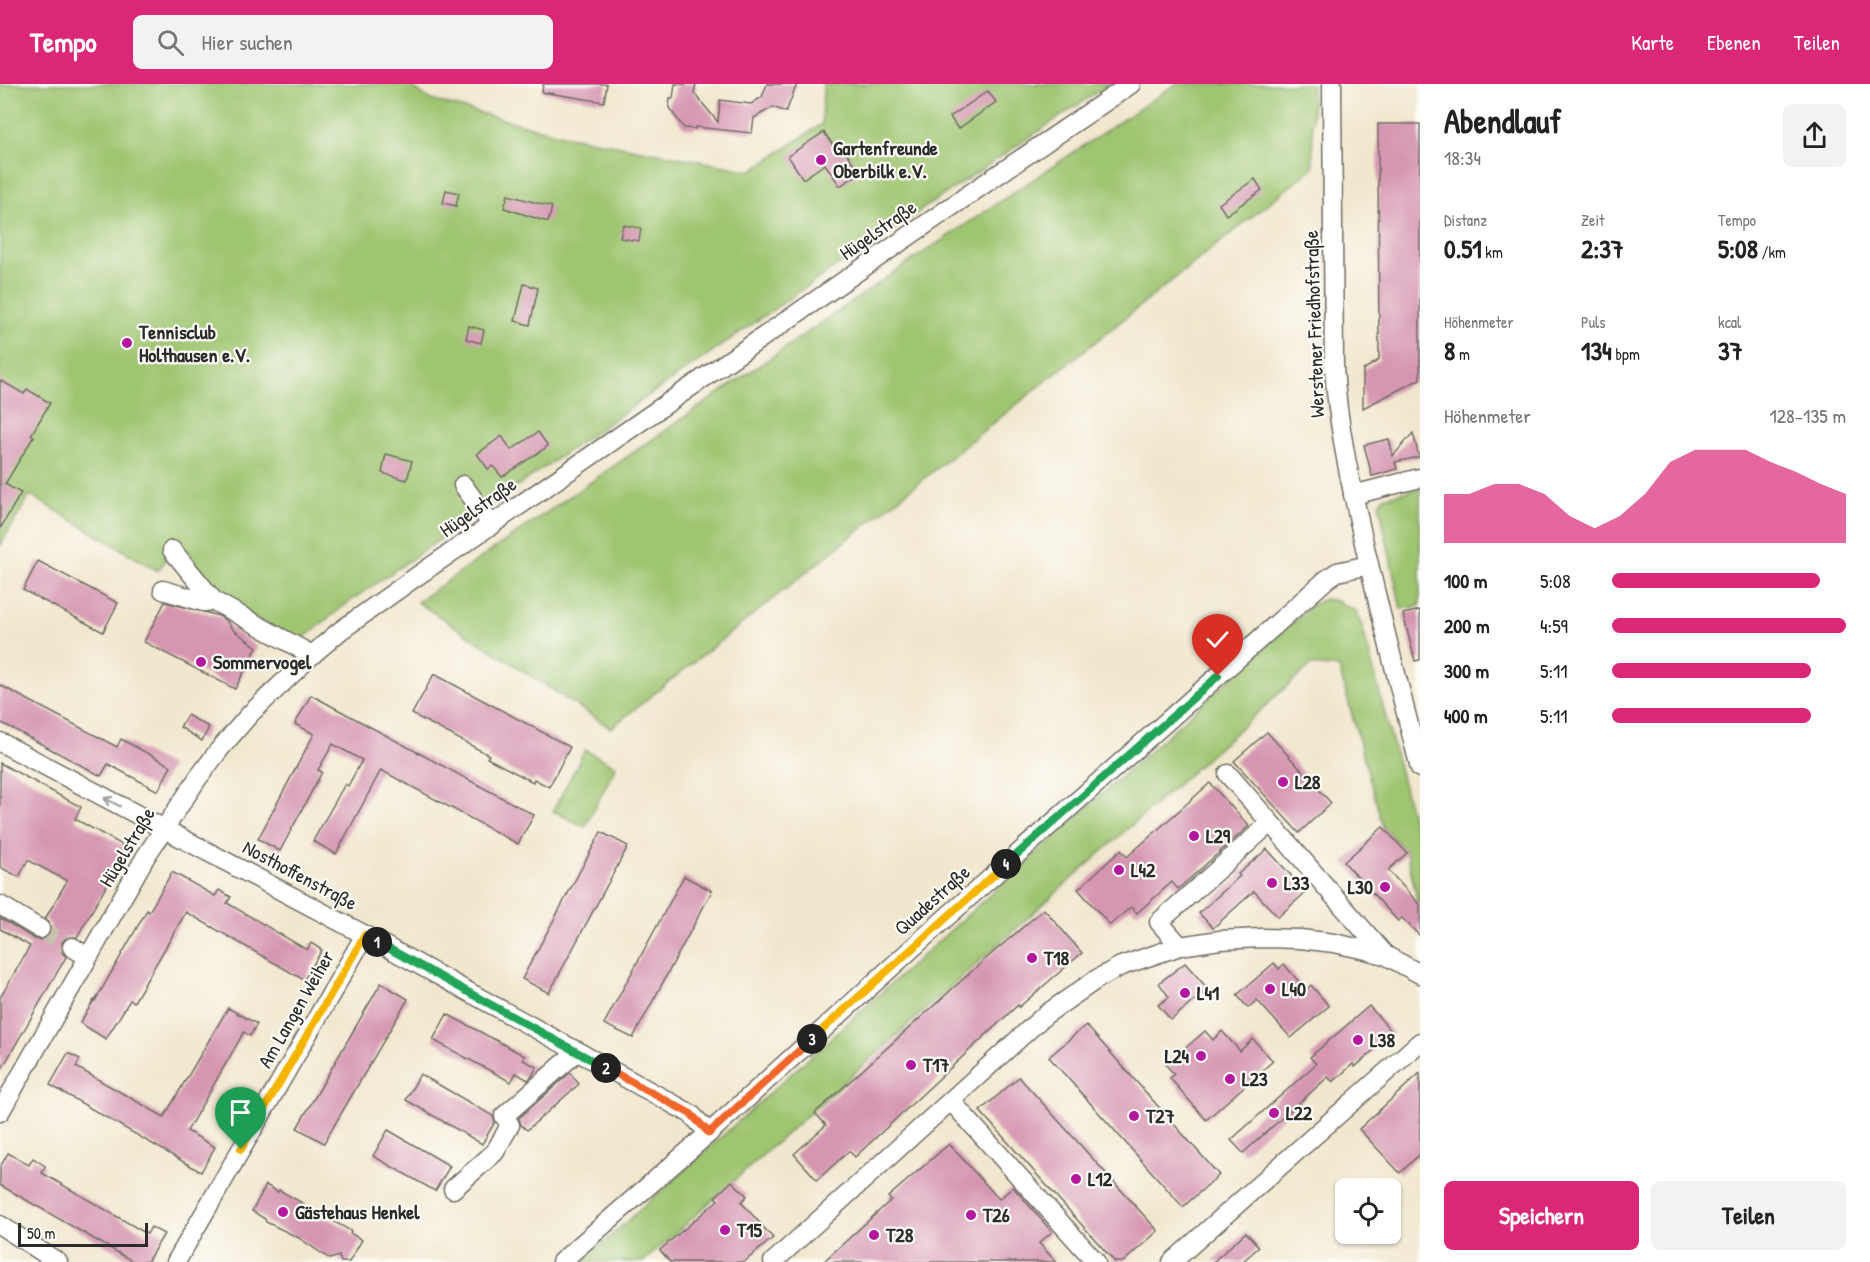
<!DOCTYPE html>
<html lang="de">
<head>
<meta charset="utf-8">
<style>
  body { margin:0; font-family:"Patrick Hand",sans-serif; background:#f2f2f2; color:#222; height:100vh; display:flex; flex-direction:column; font-size:22px; white-space:nowrap }
  * { box-sizing:border-box; margin:0 }
  p { font-size:20px; color:#767676 }
  .icon { flex:none; width:33px; height:33px; fill:none; stroke:currentColor; stroke-width:2; stroke-linecap:round; stroke-linejoin:round }
  .map { position:relative; flex:1; overflow:hidden }
  .details { display:flex; flex-direction:column; background:#fff; width:450px }
  .details>* { flex:none }
  .tools { position:absolute; left:1335px; top:1094px; display:grid; gap:12px }
  .tools a { display:grid; place-items:center; width:66px; height:66px; border-radius:9px; background:#fff; box-shadow:0 2px 4px #0004; font-size:30px }
  .scale { position:absolute; left:18px; bottom:15px; width:130px; box-sizing:border-box; padding-left:6px; border:3px solid #2b2b2b; border-top:0; font-size:16px; line-height:21px; white-space:nowrap; color:#2b2b2b; -webkit-text-stroke:4px #fdfcf7; paint-order:stroke }
  .pin { position:absolute; display:grid; place-items:center; width:51px; height:51px; color:#fff; margin:-62px -26px; border-radius:50% 50% 50% 0; rotate:-45deg; box-shadow:0 0 6px #0007 }
  .pin .icon { rotate:45deg }
  .km { position:absolute; width:30px; height:30px; margin:-15px; border-radius:50%; background:#222; color:#fff; font-size:16px; line-height:30px; text-align:center }
  .round { display:grid; place-items:center; flex:none; width:63px; height:63px; border-radius:9px; background:#f2f2f2 }
  .summary { display:flex; align-items:center; justify-content:space-between; height:102px; padding:0 24px }
  h1 { font-size:33px; font-weight:700; line-height:45px }
  .figures { display:grid; grid-template-columns:repeat(3,1fr); gap:9px; height:102px; padding:6px 24px }
  .figures div { display:grid; align-content:center }
  .figures b { font-size:26px; font-weight:700 }
  .figures small { font-size:16px; font-weight:400 }
  .figures p { font-size:16px }
  .chart { height:168px; padding:12px 24px }
  .chart p { display:flex; justify-content:space-between }
  .chart svg { width:100%; height:108px; margin-top:6px; fill:#db2777; opacity:.7 }
  .action { display:flex; gap:12px; margin-top:auto; padding:12px 24px }
  .action a { flex:1; height:69px; border-radius:9px; background:#db2777; color:#fff; font-size:24px; font-weight:700; line-height:69px; text-align:center }
  .action a+a { background:#f2f2f2; color:#222 }
  ul { padding:0 24px; list-style:none; font-size:20px }
  li { display:grid; grid-template-columns:96px 72px 1fr; align-items:center; height:45px }
  li i { height:15px; border-radius:8px; background:#db2777 }
  header { display:flex; align-items:center; gap:36px; box-sizing:border-box; height:84px; padding:0 30px; background:#db2777; color:#fff }
  header strong { font-size:28px }
  nav { display:flex; gap:33px; margin-inline-start:auto; font-size:21px }
  .search { width:420px; height:54px; background:#f2f2f2; display:flex; align-items:center; gap:15px; box-sizing:border-box; padding:0 21px; border-radius:9px; color:#767676; font-size:22px }
  main { display:flex; flex:1; min-height:0 }
  .map>svg:first-child { display:block }
  .green { fill:#9ec570; stroke:#64784e; stroke-width:1.5 }
  .building { fill:#d696b2 }
  .lines { fill:none; stroke-linecap:round; stroke-linejoin:round }
  .minor-tunnel { stroke:#c9c1ad; stroke-width:18; stroke-dasharray:18 9; stroke-linecap:butt }
  .minor-casing { stroke:#706d64; stroke-width:21 }
  .minor { stroke:#fff; stroke-width:18 }
  .oneway { stroke:#a0a0a0 }
  .split-1-casing { stroke:#fff; stroke-width:12 }
  .split-2-casing { stroke:#fff; stroke-width:12 }
  .split-3-casing { stroke:#fff; stroke-width:12 }
  .split-4-casing { stroke:#fff; stroke-width:12 }
  .split-5-casing { stroke:#fff; stroke-width:12 }
  .split-1 { stroke:#f5b400; stroke-width:8 }
  .split-2 { stroke:#22a559; stroke-width:8 }
  .split-3 { stroke:#f0652b; stroke-width:8 }
  .split-4 { stroke:#f5b400; stroke-width:8 }
  .split-5 { stroke:#22a559; stroke-width:8 }
  .poi-dot { fill:#b5179e; stroke:#fdfcf7; stroke-width:2 }
  .labels { text-anchor:middle; stroke-width:4.5; stroke-linejoin:round; paint-order:stroke }
  .poi-label { font-size:20px; font-weight:bold; fill:#2b2b2b; stroke:#fdfcf7; text-anchor:start }
  .street-label { font-size:20px; fill:#2b2b2b; stroke:#fdfcf7 }
</style>
</head>
<body>
<header>
<strong>Tempo</strong>
<div class="search"><svg class="icon" aria-label="search" viewBox="0 0 24 24"><circle cx="10" cy="10" r="6"/><path d="M15 15l6 6"/></svg>Hier suchen</div>
<nav><a>Karte</a><a>Ebenen</a><a>Teilen</a></nav>
</header>
<main>
<div class="map">
<svg width="1420" height="1178" viewBox="0 0 1420 1178">
  <rect width="100%" height="100%" fill="#fdfcf7"/>
  <filter id="ink" filterUnits="userSpaceOnUse"><feTurbulence type="fractalNoise" baseFrequency=".0167" numOctaves="2"/><feDisplacementMap in="SourceGraphic" scale="12" xChannelSelector="R" yChannelSelector="G"/><feConvolveMatrix kernelMatrix="1 2 1 2 8 2 1 2 1" color-interpolation-filters="sRGB"/></filter>
  <filter id="wash" filterUnits="userSpaceOnUse"><feTurbulence type="fractalNoise" baseFrequency=".008" numOctaves="4" result="noise"/><feDisplacementMap in="SourceGraphic" scale="24" xChannelSelector="R" yChannelSelector="G"/><feGaussianBlur stdDeviation="1.35" result="paint"/><feColorMatrix in="noise" values="0 0 0 0 0 0 0 0 0 0 0 0 0 0 0 0 0 1.4 0 .05"/><feComposite in="paint" operator="in"/></filter>
  <g filter="url(#wash)">
    <rect width="100%" height="100%" fill="#f1e7ce"/>
    <g class="green">
      <polygon points="0,0 408,0 431,16 563,51 751,87 822,40 823,0 1109,0 806,203 349,518 298,558 214,511 172,466 158,487 30,411 0,462"/>
      <polygon points="1176,0 1312,0 1313,84 611,644 417,518 899,185"/>
      <polygon points="1420,404 1420,522 1401,525 1379,420 1384,413"/>
      <polygon points="1324,515 1337,517 1356,527 1362,542 1420,764 1420,830 1407,769 1383,743 1339,584 1311,581 643,1178 582,1178 1312,521"/>
      <polygon points="585,666 616,682 585,743 553,727"/>
    </g>
    <g id="blocks">
      <g class="building">
        <polygon points="543,0 607,0 604,18 542,8"/>
        <polygon points="675,0 696,0 694,9 718,38 720,16 751,20 762,13 767,0 797,0 786,28 773,23 754,34 752,49 695,43 695,45 684,44 669,24 670,14 673,14"/>
        <polygon points="988,7 996,18 958,45 950,33"/>
        <polygon points="1378,40 1420,40 1420,295 1363,324 1363,286 1379,276"/>
        <polygon points="824,48 839,70 845,67 860,89 840,102 825,80 803,95 788,72"/>
        <polygon points="1255,95 1262,106 1226,131 1219,120"/>
        <polygon points="446,106 459,109 456,122 443,119"/>
        <polygon points="508,111 552,123 548,138 504,124"/>
        <polygon points="623,141 641,144 639,157 620,154"/>
        <polygon points="524,200 538,204 530,241 515,237"/>
        <polygon points="469,242 484,246 481,259 466,255"/>
        <polygon points="0,296 24,310 27,305 50,319 31,351 34,352 5,400 21,409 0,445"/>
        <polygon points="538,348 548,362 502,393 493,382 488,385 477,370 502,352 511,366"/>
        <polygon points="1413,349 1419,373 1395,378 1397,385 1372,392 1364,361 1389,355 1393,372"/>
        <polygon points="386,370 412,377 407,396 382,389"/>
        <polygon points="38,477 118,519 103,548 23,506"/>
        <polygon points="165,518 219,532 227,537 232,545 257,563 235,605 144,558"/>
        <polygon points="1420,526 1420,576 1415,577 1403,530"/>
        <polygon points="434,590 570,663 549,703 534,695 533,698 487,674 489,671 412,630"/>
        <polygon points="0,601 117,663 121,655 171,682 158,707 108,680 101,692 0,638"/>
        <polygon points="311,611 534,731 518,760 381,686 336,770 313,757 345,700 348,702 362,676 333,660 318,686 322,688 280,767 258,755 314,650 295,640"/>
        <polygon points="187,631 209,643 202,657 180,643"/>
        <polygon points="1267,648 1331,719 1299,749 1234,677"/>
        <polygon points="0,679 81,723 75,735 128,764 77,853 67,853 62,858 62,868 66,873 0,988 0,914 30,862 0,845 0,834 35,855 40,856 46,854 50,850 51,845 49,839 45,835 67,797 28,776 19,793 0,783"/>
        <polygon points="1210,699 1249,742 1178,805 1172,798 1137,829 1131,823 1110,841 1078,805 1121,766 1127,773"/>
        <polygon points="1383,743 1407,769 1388,786 1420,821 1420,852 1402,834 1398,837 1344,778"/>
        <polygon points="601,748 628,762 549,909 522,895"/>
        <polygon points="1267,765 1306,808 1278,833 1254,807 1213,844 1199,829 1240,792 1238,790"/>
        <polygon points="172,788 215,812 219,806 231,813 227,819 307,866 311,859 322,866 304,896 186,828 134,918 130,916 106,955 80,939 94,916 95,917 147,826 149,828"/>
        <polygon points="684,792 712,807 633,954 604,940"/>
        <polygon points="1044,825 1082,869 1019,923 1018,921 855,1073 849,1067 817,1096 794,1070 826,1041 815,1029 981,879"/>
        <polygon points="1185,879 1208,905 1171,936 1158,921 1169,913 1159,899"/>
        <polygon points="1274,879 1279,885 1284,880 1306,906 1311,901 1329,922 1291,954 1257,916 1248,924 1237,911"/>
        <polygon points="381,899 408,915 324,1059 297,1044"/>
        <polygon points="1369,922 1393,949 1355,983 1353,980 1333,998 1328,993 1243,1069 1231,1056 1316,980 1310,973"/>
        <polygon points="228,924 257,940 250,952 244,948 187,1047 215,1063 201,1088 50,1001 68,969 80,975 76,983 164,1033"/>
        <polygon points="447,930 525,972 523,976 537,983 532,992 528,996 516,989 511,998 433,956"/>
        <polygon points="1086,941 1219,1091 1183,1123 1049,973"/>
        <polygon points="1205,947 1213,956 1222,947 1240,967 1253,955 1273,977 1206,1036 1170,994 1174,990 1166,981"/>
        <polygon points="570,989 579,1000 527,1046 521,1041 519,1034"/>
        <polygon points="1420,989 1420,1070 1400,1089 1359,1045"/>
        <polygon points="420,990 493,1032 495,1038 482,1060 406,1016"/>
        <polygon points="1019,993 1158,1147 1123,1178 1115,1178 980,1027"/>
        <polygon points="388,1046 450,1082 435,1107 373,1072"/>
        <polygon points="949,1060 999,1115 1013,1103 1052,1148 1039,1159 1056,1178 823,1178 891,1116 888,1113"/>
        <polygon points="8,1069 29,1081 33,1074 45,1082 42,1089 147,1150 151,1143 164,1150 147,1178 134,1178 0,1101 0,1083"/>
        <polygon points="732,1097 747,1112 741,1118 773,1154 744,1178 670,1178 660,1166 718,1116 715,1113"/>
        <polygon points="266,1101 278,1108 279,1106 304,1120 303,1122 325,1135 326,1133 351,1147 350,1149 362,1156 349,1178 341,1178 339,1172 330,1175 299,1154 266,1138 265,1135 252,1127"/>
        <polygon points="1246,1148 1259,1163 1242,1178 1213,1178"/>
      </g>
    </g>
  </g>
  <g filter="url(#ink)">
    <use href="#blocks" fill-opacity="0" stroke="#706d64" stroke-width="1.5"/>
    <g class="lines">
      <polyline class="minor-tunnel" points="40,845 72,863"/>
      <defs>
        <g id="minor">
          <path d="M1332 0 1334 284C1338 344 1351 401 1364 459 1381 534 1401 609 1420 684"/>
          <polyline points="463,401 492,441"/>
          <polyline points="1353,411 1420,394"/>
          <polyline points="172,466 214,517 312,571"/>
          <polyline points="163,506 204,518 214,517"/>
          <polyline points="0,658 365,851 673,1020 691,1030 709,1049"/>
          <polyline points="1228,690 1385,871"/>
          <polyline points="0,821 40,845"/>
          <polyline points="1180,862 1159,838 1270,739"/>
          <polyline points="72,863 88,873"/>
          <polyline points="951,1017 1096,1178"/>
          <polyline points="0,1028 146,772 198,694 219,666 250,630 312,571 340,547 410,497 987,98 1131,0"/>
          <polyline points="453,1105 495,1068 510,1041 504,1032 578,967"/>
          <polyline points="0,1141 58,1178"/>
          <polyline points="176,1178 365,851"/>
          <polyline points="561,1178 709,1049 940,839 1327,495 1337,488 1369,481"/>
          <polyline points="773,1178 1045,931 1097,895 1121,882 1180,862 1220,856 1261,854 1300,855 1334,859 1366,866 1385,871 1420,890"/>
          <polyline points="1172,1178 1420,958"/>
        </g>
      </defs>
      <use href="#minor" class="minor-casing"/>
      <use href="#minor" class="minor"/>
    </g>
    <defs><path id="oneway-shaft" d="M-6 0H5M1.5-3L5.5 0L1.5 3" fill="none" stroke-width="1.6" stroke-linecap="round" stroke-linejoin="round" transform="scale(1.5)"/></defs>
    <use class="oneway" href="#oneway-shaft" transform="translate(112 718) rotate(-152)"/>
  </g>
  <g class="lines" filter="url(#ink)">
    <defs>
      <polyline id="split-1" points="241,1065 365,851 377,858"/>
      <polyline id="split-2" points="377,858 606,984"/>
      <polyline id="split-3" points="606,984 691,1030 709,1049 812,955"/>
      <polyline id="split-4" points="812,955 1006,780"/>
      <polyline id="split-5" points="1006,780 1218,592"/>
    </defs>
    <use href="#split-1" class="split-1-casing"/>
    <use href="#split-2" class="split-2-casing"/>
    <use href="#split-3" class="split-3-casing"/>
    <use href="#split-4" class="split-4-casing"/>
    <use href="#split-5" class="split-5-casing"/>
    <use href="#split-1" class="split-1"/>
    <use href="#split-2" class="split-2"/>
    <use href="#split-3" class="split-3"/>
    <use href="#split-4" class="split-4"/>
    <use href="#split-5" class="split-5"/>
  </g>
  <g class="poi-dot">
    <circle cx="821" cy="76" r="6"/>
    <circle cx="127" cy="259" r="6"/>
    <circle cx="201" cy="578" r="6"/>
    <circle cx="1283" cy="698" r="6"/>
    <circle cx="1194" cy="752" r="6"/>
    <circle cx="1119" cy="786" r="6"/>
    <circle cx="1272" cy="799" r="6"/>
    <circle cx="1385" cy="803" r="6"/>
    <circle cx="1032" cy="874" r="6"/>
    <circle cx="1270" cy="905" r="6"/>
    <circle cx="1185" cy="909" r="6"/>
    <circle cx="1358" cy="956" r="6"/>
    <circle cx="1201" cy="972" r="6"/>
    <circle cx="911" cy="981" r="6"/>
    <circle cx="1230" cy="995" r="6"/>
    <circle cx="1274" cy="1029" r="6"/>
    <circle cx="1134" cy="1032" r="6"/>
    <circle cx="1076" cy="1095" r="6"/>
    <circle cx="283" cy="1128" r="6"/>
    <circle cx="971" cy="1131" r="6"/>
    <circle cx="725" cy="1146" r="6"/>
    <circle cx="874" cy="1151" r="6"/>
  </g>
  <g class="labels">
    <g class="poi-label">
      <text x="833" y="71">Gartenfreunde<tspan x="833" dy="23">Oberbilk e.V.</tspan></text>
      <text x="139" y="255">Tennisclub<tspan x="139" dy="23">Holthausen e.V.</tspan></text>
      <text x="213" y="585">Sommervogel</text>
      <text x="1295" y="705">L28</text>
      <text x="1206" y="759">L29</text>
      <text x="1131" y="793">L42</text>
      <text x="1284" y="806">L33</text>
      <text x="1373" y="810" text-anchor="end">L30</text>
      <text x="1044" y="881">T18</text>
      <text x="1282" y="912">L40</text>
      <text x="1197" y="916">L41</text>
      <text x="1370" y="963">L38</text>
      <text x="1189" y="979" text-anchor="end">L24</text>
      <text x="923" y="988">T17</text>
      <text x="1242" y="1002">L23</text>
      <text x="1286" y="1036">L22</text>
      <text x="1146" y="1039">T27</text>
      <text x="1088" y="1102">L12</text>
      <text x="295" y="1135">Gästehaus Henkel</text>
      <text x="983" y="1138">T26</text>
      <text x="737" y="1153">T15</text>
      <text x="886" y="1158">T28</text>
    </g>
    <g class="street-label">
      <text transform="translate(878 146) rotate(-35)" y="7">Hügelstraße</text>
      <text transform="translate(1314 240) rotate(-92)" y="7">Werstener Friedhofstraße</text>
      <text transform="translate(478 423) rotate(-35)" y="7">Hügelstraße</text>
      <text transform="translate(127 763) rotate(-59)" y="7">Hügelstraße</text>
      <text transform="translate(300 791) rotate(28)" y="7">Nosthoffenstraße</text>
      <text transform="translate(932 816) rotate(-42)" y="7">Quadestraße</text>
      <text transform="translate(296 925) rotate(-60)" y="7">Am Langen Weiher</text>
    </g>
  </g>
</svg>
<div class="tools">
<a><svg class="icon" aria-label="locate" viewBox="0 0 24 24"><circle cx="12" cy="12" r="6"/><path d="M12 2v4M12 18v4M2 12h4M18 12h4"/></svg></a>
</div>
<div class="scale">50 m</div>
<div class="pin" style="left:241px;top:1065px;background:#1e9e55"><svg class="icon" aria-label="arrive" viewBox="0 0 24 24"><path d="M6 21V4h12l-3 4 3 4H6"/></svg></div>
<div class="pin" style="left:1218px;top:592px;background:#d93025"><svg class="icon" aria-label="check" viewBox="0 0 24 24"><path d="M5 12l5 5 9-10"/></svg></div>
<b class="km" style="left:377px;top:858px">1</b>
<b class="km" style="left:606px;top:984px">2</b>
<b class="km" style="left:812px;top:955px">3</b>
<b class="km" style="left:1006px;top:780px">4</b>
</div>
<section class="details">
<div class="summary"><div><h1>Abendlauf</h1><p>18:34</p></div><a class="round"><svg class="icon" aria-label="share" viewBox="0 0 24 24"><path d="M12 15V3M7 8l5-5 5 5M5 13v7h14v-7"/></svg></a></div>
<div class="figures">
<div><p>Distanz</p><b>0.51<small> km</small></b></div>
<div><p>Zeit</p><b>2:37</b></div>
<div><p>Tempo</p><b>5:08<small> /km</small></b></div>
</div>
<div class="figures">
<div><p>Höhenmeter</p><b>8<small> m</small></b></div>
<div><p>Puls</p><b>134<small> bpm</small></b></div>
<div><p>kcal</p><b>37</b></div>
</div>
<div class="chart"><p><span>Höhenmeter</span>128–135 m</p>
<svg viewBox="0 0 160 44" preserveAspectRatio="none"><path d="M0 44V24L10 24L20 20L30 20L40 24L50 33L60 38L70 33L80 24L90 11L100 6L110 6L120 6L130 11L140 15L150 20L160 24V44z"/></svg>
</div>
<ul>
<li><b>100 m</b>5:08<i style="width:89%"></i></li>
<li><b>200 m</b>4:59<i style="width:100%"></i></li>
<li><b>300 m</b>5:11<i style="width:85%"></i></li>
<li><b>400 m</b>5:11<i style="width:85%"></i></li>
</ul>
<div class="action"><a>Speichern</a><a>Teilen</a></div>
</section>
</main>
</body>
</html>
